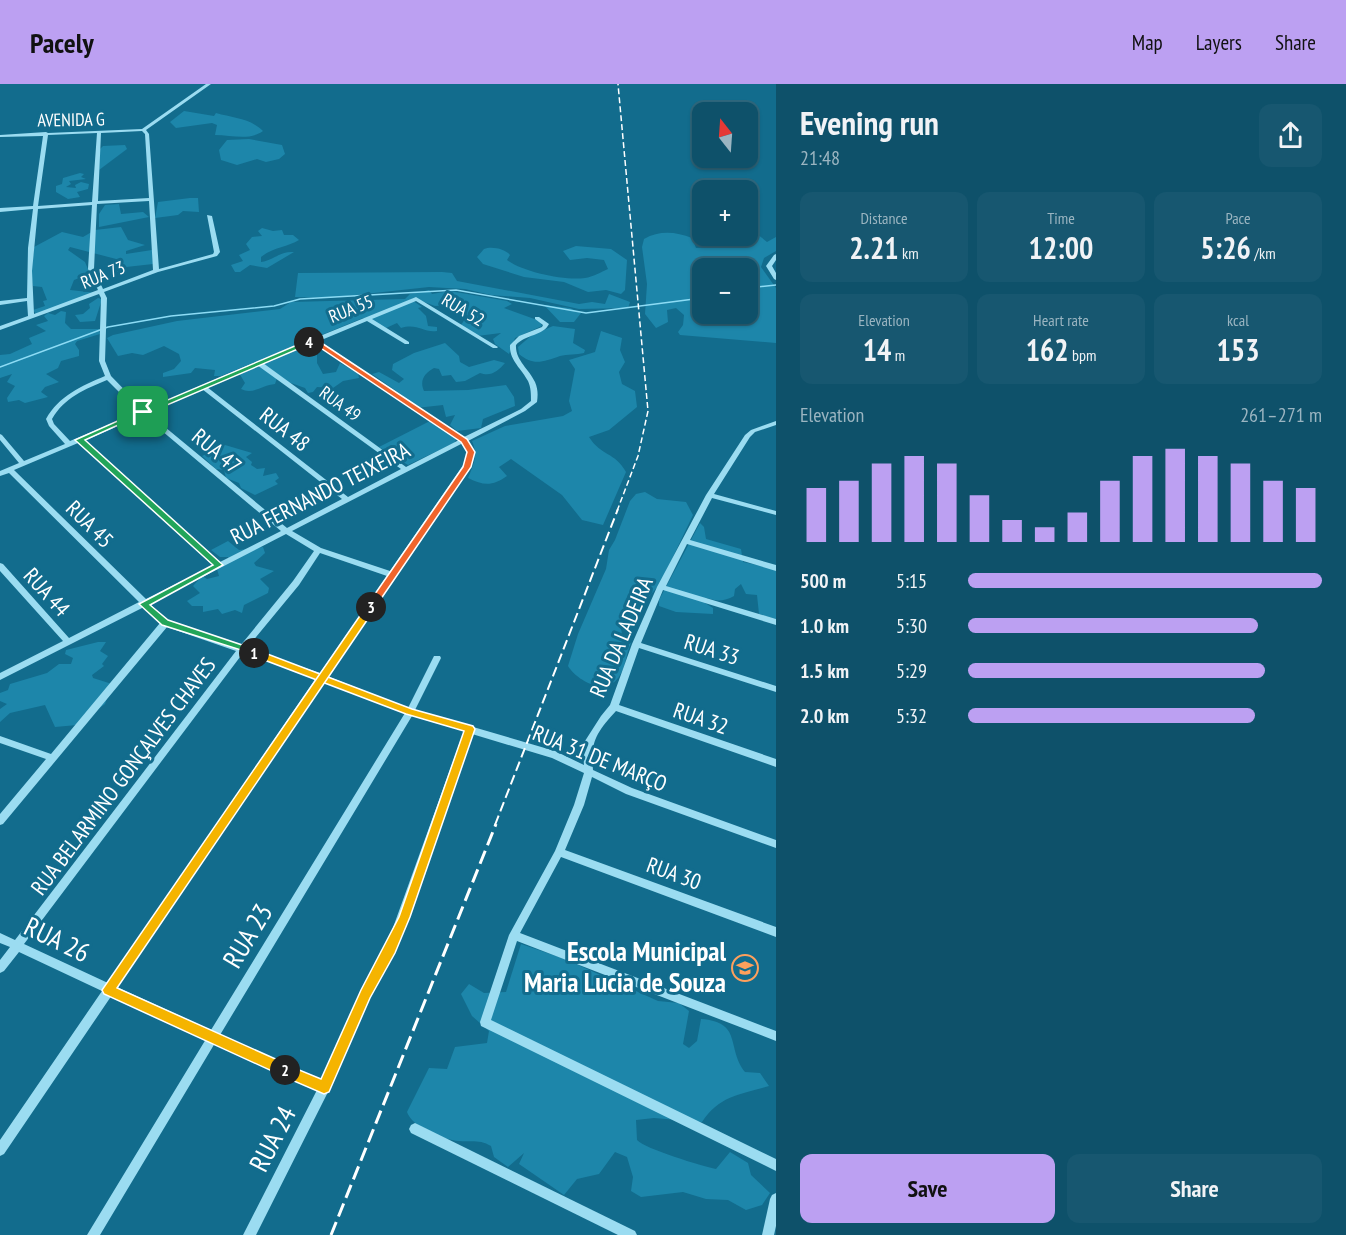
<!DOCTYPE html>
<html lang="en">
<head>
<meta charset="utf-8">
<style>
  body { margin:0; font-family:"PT Sans Narrow",sans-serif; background:#175770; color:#f1f3f6; height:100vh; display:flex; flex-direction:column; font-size:22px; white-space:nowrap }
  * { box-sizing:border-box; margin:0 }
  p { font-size:20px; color:#9bb5c1 }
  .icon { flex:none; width:33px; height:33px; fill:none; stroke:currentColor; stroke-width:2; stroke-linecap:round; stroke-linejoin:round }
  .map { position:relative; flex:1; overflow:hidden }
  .side { display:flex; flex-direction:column; background:#0e516a; width:570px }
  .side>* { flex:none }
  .needle { width:39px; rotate:343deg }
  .fabs { position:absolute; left:692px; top:18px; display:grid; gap:12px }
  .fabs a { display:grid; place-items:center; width:66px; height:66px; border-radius:12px; background:#0e516a; box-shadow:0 2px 4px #0004,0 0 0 2px #2e687e; font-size:30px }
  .pin { position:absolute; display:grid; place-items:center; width:51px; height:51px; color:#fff; margin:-26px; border-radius:12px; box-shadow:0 3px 9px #0006 }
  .km { position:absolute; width:30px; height:30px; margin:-15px; border-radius:50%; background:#222; color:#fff; font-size:16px; line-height:30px; text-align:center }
  .round { display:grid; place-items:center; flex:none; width:63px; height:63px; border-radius:12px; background:#175770 }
  .overview { display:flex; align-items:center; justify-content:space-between; height:102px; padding:0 24px }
  h1 { font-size:33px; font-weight:700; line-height:45px }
  .metrics { display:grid; grid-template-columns:repeat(3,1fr); gap:9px; height:102px; padding:6px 24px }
  .metrics div { display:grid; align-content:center; border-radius:12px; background:#175770; text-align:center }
  .metrics b { font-size:30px; font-weight:700 }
  .metrics small { font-size:16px; font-weight:400 }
  .metrics p { font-size:16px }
  .chart { height:168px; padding:12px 24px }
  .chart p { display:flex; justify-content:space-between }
  .chart svg { width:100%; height:108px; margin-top:6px; stroke:#bca0f2; stroke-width:6 }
  .button { display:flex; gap:12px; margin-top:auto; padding:12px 24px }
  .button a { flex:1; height:69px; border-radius:12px; background:#bca0f2; color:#111; font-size:24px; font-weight:700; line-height:69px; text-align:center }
  .button a+a { background:#175770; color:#f1f3f6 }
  ul { padding:0 24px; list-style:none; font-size:20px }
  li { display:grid; grid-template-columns:96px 72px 1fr; align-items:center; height:45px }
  li i { height:15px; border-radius:8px; background:#bca0f2 }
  header { display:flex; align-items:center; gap:36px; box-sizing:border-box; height:84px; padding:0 30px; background:#bca0f2; color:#111 }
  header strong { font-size:28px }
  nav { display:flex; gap:33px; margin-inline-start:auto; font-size:21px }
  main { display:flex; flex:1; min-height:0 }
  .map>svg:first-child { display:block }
  .green { fill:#1d86aa; fill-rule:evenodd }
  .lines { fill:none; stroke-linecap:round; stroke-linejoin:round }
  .stream { stroke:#8ddcf5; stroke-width:1.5 }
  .minor { fill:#9bdcf1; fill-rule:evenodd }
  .rail-far2 { stroke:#fff; stroke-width:1.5; stroke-dasharray:6 3; stroke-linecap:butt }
  .rail-far1 { stroke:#fff; stroke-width:2; stroke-dasharray:10 4.5; stroke-linecap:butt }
  .rail { stroke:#fff; stroke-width:3; stroke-dasharray:14 6; stroke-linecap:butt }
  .split-1 { fill:#22a559; stroke:#fff; stroke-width:1.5 }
  .split-2 { fill:#f5b400; stroke:#fff; stroke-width:1.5 }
  .split-3 { fill:#f5b400; stroke:#fff; stroke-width:1.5 }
  .split-4 { fill:#f0652b; stroke:#fff; stroke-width:1.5 }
  .split-5 { fill:#22a559; stroke:#fff; stroke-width:1.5 }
  .labels { text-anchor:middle; stroke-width:6; stroke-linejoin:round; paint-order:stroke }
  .far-street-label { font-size:18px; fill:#fff; stroke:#126c8d }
  .street-label { font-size:22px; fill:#fff; stroke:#126c8d }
  .near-street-label { font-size:27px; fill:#fff; stroke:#126c8d }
  .near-poi-label { font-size:27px; font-weight:bold; fill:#fff; stroke:#126c8d; text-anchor:end }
</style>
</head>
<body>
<header>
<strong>Pacely</strong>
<nav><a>Map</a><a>Layers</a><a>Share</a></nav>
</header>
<main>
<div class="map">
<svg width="776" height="1151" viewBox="0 0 776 1151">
  <rect width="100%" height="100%" fill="#126c8d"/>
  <g class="green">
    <path d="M184 27 214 32 216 29C233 34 250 34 263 47 249 57 232 51 215 51L217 41 212 39 176 44 170 38Z"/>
    <polygon points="249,55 282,61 285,70 279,75 266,78 257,75 237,81 221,76 219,66 227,56"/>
    <polygon points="125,61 127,65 99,86 100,65 103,62"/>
    <polygon points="80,89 84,90 81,93 86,95 69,97 71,100 66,103 76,104 75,101 81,98 89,100 88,105 77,108 80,113 68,115 56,108 56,102 62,100 63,94"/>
    <polygon points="190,114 198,114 199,128 183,127 178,131 155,134 158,118"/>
    <polygon points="119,120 121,130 143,128 149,133 99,143 99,130 105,121"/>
    <polygon points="121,143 128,156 145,161 126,167 126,170 152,166 153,180 126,183 125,187 116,188 115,182 120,176 70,163 68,166 85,178 90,190 74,196 70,206 97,209 36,230 33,226 45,222 43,217 47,216 42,203 33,202 31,189 34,163 62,148 83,153 95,146"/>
    <path d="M262 144 273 147 282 146 284 151H293L299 156C288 163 273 163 261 173V178C275 176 279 167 294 168L267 184 250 181 240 188H235L231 181 243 177 239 171 250 166 246 160 252 153 262 152 258 147Z"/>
    <path d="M747 146H752L767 158 776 153V167L764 174 761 183 776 204V259L680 251 678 248 683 241 684 231 676 224 667 226 668 238 656 244 645 230 647 200 642 163 644 155C660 146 676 148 692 154L696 164 739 162 737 152H747ZM702 184H747V230H702Z"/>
    <path d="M576 162 611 165 627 176 625 206 621 210 606 206 588 208 564 198 524 193 483 180 477 173 484 165C492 162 505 165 510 171L507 176C523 188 565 197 585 194 593 193 601 188 608 185L604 176 587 174 570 176 563 167Z"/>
    <polygon points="442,188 452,189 457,197 579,220 592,218 605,220 609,210 630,218 628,224 579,225 530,214 491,211 465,205 429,203 328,214 295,213 298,189"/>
    <path d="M429 206 432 210 450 207 507 217 512 220 504 224 540 237 542 242 515 254 509 270 495 260 493 255 501 249 477 252 461 241 467 232 466 229 452 225 450 221 435 222 413 214 412 216 422 223 418 224 426 232 428 242 437 243V247C423 249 418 239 401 244L397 239 386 244 363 234 221 292H214L215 286 195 284 191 289 163 293V289L174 285 181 277 179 270 164 262 143 271 132 269 118 272 107 254 113 251 177 237 280 225 291 218 405 215 410 210Z"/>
    <polygon points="98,214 102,215 95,237 80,238 75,231 83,230 90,224 89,220"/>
    <polygon points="544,221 570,224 581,229 574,238 560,238"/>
    <polygon points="61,227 66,228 65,239 71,245 99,245 100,250 77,257 75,260 79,266 79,272 61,277 58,284 46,290 59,298 45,303 41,308 48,313 25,319 19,316 8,318 7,314 15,302 7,298 12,290 0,294 0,271 10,270 32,260 29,254 46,247 36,241 48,237 44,232 48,229 55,231"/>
    <path d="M553 242 575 245 573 259 585 266 584 269C577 271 567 270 560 272 543 278 533 282 519 270L518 263 532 251Z"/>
    <path d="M601 247 622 254 620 266 625 278 619 288 622 300 635 307 637 323 609 346 589 353C601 372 615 368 626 388L603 441 582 436 562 411 511 375 499 383 507 392C493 402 484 402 468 394 474 380 478 371 472 357L505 342 563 332 572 327 569 317 575 285 569 276 595 268Z"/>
    <path d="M445 259 459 272 460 278 469 283 494 276 505 279C498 287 491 293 480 289L465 297 456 298 451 291 442 292 439 285 434 284C425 289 419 296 424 307L468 306 506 301 514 313 515 322 483 335 481 344 457 347 450 341 455 331 446 333 443 321 416 324 402 311 372 290 379 288 399 299 404 295 392 286 393 280 414 269Z"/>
    <path d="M310 260 317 266V279L323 290 336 288 340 279 358 289 359 294 343 297 333 304 317 303 313 308 308 309 305 304 277 294 275 300C262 301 253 311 241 305L245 299 239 289Z"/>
    <polygon points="430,337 457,354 454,359 408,381 379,363"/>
    <polygon points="225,361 252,369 246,373 252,378 251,381 257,385 265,384 263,392 276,389 279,394 275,397 278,400 255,411 241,404 239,399 226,394 224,386 216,385 202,372"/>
    <path d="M645 408 657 415 686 418 693 431 660 500 646 516 634 522 633 528 626 530 621 545 623 554 631 559C626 569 626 582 620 591 608 613 578 598 568 582L578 550 606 485 609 466 615 456 630 417 636 410Z"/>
    <path d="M700 439 704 443 706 455 741 465 743 478 776 485V535L759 530 757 511 746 510 741 500 735 505 734 512C725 517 717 518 707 514L705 519 713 524V530L676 528 659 522V516Z"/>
    <polygon points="228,457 239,466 263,463 265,469 254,479 256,482 274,487 260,495 269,504 268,509 244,521 242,529 235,526 222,530 218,525 203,528 203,522 192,522 187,517 200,509 193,502 202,492 207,495 219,492 217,485 229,477 228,473 220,473 211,466"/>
    <polygon points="98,558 106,558 100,567 108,572 102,580 104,582 92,591 93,594 112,600 105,620 77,641 55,643 45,621 10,629 0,638 0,625 7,620 0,617 0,609 8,606 10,600 47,589 59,580 71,580 73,574 65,570 66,566"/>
    <path d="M521 860 565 875 658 917 679 919 689 927 683 960 689 964 697 957 701 935C743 938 726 964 745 988L760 989 769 1002C740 1011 720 1011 702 1038L654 1034 636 1036 637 1056C645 1065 702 1082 716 1085L730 1068 748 1079 751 1091 770 1109 762 1121 746 1126 728 1116 706 1115 683 1108 641 1113 631 1107 633 1093 627 1073 615 1068 599 1090 577 1095 564 1111 519 1080 524 1069 508 1083 494 1073 491 1062C480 1055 471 1058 459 1057 443 1056 412 1043 407 1028L429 984 447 985 455 963 487 959 489 947 472 932 461 910 469 900 484 909 506 908Z"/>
  </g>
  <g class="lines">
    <g class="stream">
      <polyline points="747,204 776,201"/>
      <polyline points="0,283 108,243 171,232 274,222 300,215 456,206 586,229 702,214"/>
    </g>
    <g class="minor">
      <path d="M206 0H211L146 46 149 50 159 185 213 170 214 168 207 131 212 132 220 168 217 172 158 188 104 208 107 214 105 277 111 292 144 326 256 278 416 213 498 263 497 264H493L416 217 372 235 409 258V260H405L367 237 319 257 464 353 521 325 531 317C531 310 531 304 528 297 522 285 509 276 510 261L519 252 542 243 543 241 535 235V233H539L549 240C543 252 526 250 516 261 515 276 529 285 535 298 538 305 538 311 537 318L525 327 468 357 474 368V374L396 490V493H394L327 592 408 624 434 572H440L441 574 415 626 555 667 584 681 583 669 585 657 601 632 610 621 632 560 657 503 706 411 745 351 751 346 776 337V341L755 348 750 353 714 410 776 427V431L712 414 690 456 776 481V487L687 460 666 502 776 535V541L663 506 641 559 776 602V608L639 564 619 621 776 675V683L616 627C597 648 590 657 593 686L632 704 776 756V764L626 710 592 693 584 721 565 766 776 843V853L561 773 520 849 776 947V957L517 857 491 936 776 1075V1087L481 942 480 938 509 851 555 767 574 721 584 689 552 674 472 650 396 865 370 914 328 1008 256 1151H243L317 1006 215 959 100 1151H87L206 955 112 911 4 1070 0 1072V1056L102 907 19 868 4 887 0 889V876L10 863 0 859V849L15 856 236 567 167 543 3 740 0 741V730L46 675 0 659V652L51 670 160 539 144 523 0 596V589L63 557 0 487V479L3 480 69 554 139 518 9 389 0 392V387L19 379 0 356V350L2 351 24 377 65 360 49 342 46 335C59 312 81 302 105 292L99 277 101 214 99 210 0 246V242L28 232 27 217 0 221V217L27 214 28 164 33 125 0 128V124L33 122 43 52 0 53V51L46 48 48 49 142 45ZM142 47 145 50 149 114 98 117 101 49ZM97 49 92 118 38 122 48 51ZM149 117 153 186 103 205 94 185 97 120ZM92 121 88 185 98 206 34 230 32 187 38 125ZM314 259 459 356 406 383 263 279ZM257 281 401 385 348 413 207 303ZM107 296 139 328 70 357 54 340 52 335C64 314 85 305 107 296ZM202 305 342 415 287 444 148 329ZM143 331 281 447 220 478 84 357ZM78 359 214 481 146 515 14 386ZM463 359 468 368V374L390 487 321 464 292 447ZM286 450 314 467 293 497 240 562 168 537 150 520ZM320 469 387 492 320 589 247 564 299 501ZM243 569 316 594 108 899 24 860ZM324 597 405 629 211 946 117 903ZM412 632 464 647 386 863 362 906 321 997 220 951Z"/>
      <polygon points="776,170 776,176 772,182 776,189 776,196 774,195 766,182 774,171"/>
      <polygon points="415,1039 635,1147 637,1151 618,1151 411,1049 409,1045 411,1041"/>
      <polygon points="776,1109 776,1142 774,1151 762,1151 770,1115 772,1111"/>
    </g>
    <polyline class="rail-far2" points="617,427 638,372 648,327 618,0"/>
    <polyline class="rail-far1" points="495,741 618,425"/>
    <polyline class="rail" points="331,1151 496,740"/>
  </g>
  <polygon class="split-1" points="140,327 147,328 85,356 223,481 150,521 168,536 257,566 257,571 162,541 139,520 213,481 75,356"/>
  <polygon class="split-2" points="251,566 257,566 412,625 473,642 475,645 410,833 395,869 370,914 329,1008 324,1010 280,991 278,986 285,980 321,995 361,906 399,833 464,647 406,630 251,571"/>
  <polygon class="split-3" points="368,520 376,523 117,904 289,981 289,991 285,993 104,910 102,906"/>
  <polygon class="split-4" points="314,254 467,355 475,368 471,383 374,525 371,526 366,523 368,520 463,383 467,368 461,358 313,259 306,258"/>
  <polygon class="split-5" points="309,256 312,259 146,330 139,328"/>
  <defs>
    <symbol id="school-ring" viewBox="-11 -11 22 22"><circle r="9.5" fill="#126c8d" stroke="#ffa05c" stroke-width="1.5"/><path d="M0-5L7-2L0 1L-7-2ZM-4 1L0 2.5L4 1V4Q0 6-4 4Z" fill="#ffa05c"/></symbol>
  </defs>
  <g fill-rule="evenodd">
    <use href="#school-ring" x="730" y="869" width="30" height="30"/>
  </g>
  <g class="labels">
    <g class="far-street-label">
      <text transform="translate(71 36) rotate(-1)" y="6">AVENIDA G</text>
      <text transform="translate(103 191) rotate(-22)" y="6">RUA 73</text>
      <text transform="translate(351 225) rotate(-22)" y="6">RUA 55</text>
      <text transform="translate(463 226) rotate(31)" y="6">RUA 52</text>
      <text transform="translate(340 320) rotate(36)" y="6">RUA 49</text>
    </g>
    <g class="street-label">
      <text transform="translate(285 345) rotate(38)" y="8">RUA 48</text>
      <text transform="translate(217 367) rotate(40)" y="8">RUA 47</text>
      <text transform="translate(320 409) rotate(-27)" y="8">RUA FERNANDO TEIXEIRA</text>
      <text transform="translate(90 440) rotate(45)" y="8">RUA 45</text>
      <text transform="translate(47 508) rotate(48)" y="8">RUA 44</text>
      <text transform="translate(621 553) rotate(-67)" y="8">RUA DA LADEIRA</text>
      <text transform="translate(712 565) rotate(18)" y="8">RUA 33</text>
      <text transform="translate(701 634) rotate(19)" y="8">RUA 32</text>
      <text transform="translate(600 674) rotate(22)" y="8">RUA 31 DE MARÇO</text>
      <text transform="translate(123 692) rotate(-53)" y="8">RUA BELARMINO GONÇALVES CHAVES</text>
      <text transform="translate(674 789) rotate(20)" y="8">RUA 30</text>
    </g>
    <g class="near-street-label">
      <text transform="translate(248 852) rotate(-59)" y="9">RUA 23</text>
      <text transform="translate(57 856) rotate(26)" y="9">RUA 26</text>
      <text transform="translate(273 1055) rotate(-63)" y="9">RUA 24</text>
    </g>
    <g class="near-poi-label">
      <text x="726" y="877">Escola Municipal<tspan x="726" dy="31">Maria Lucia de Souza</tspan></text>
    </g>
  </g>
</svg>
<div class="fabs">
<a><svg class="needle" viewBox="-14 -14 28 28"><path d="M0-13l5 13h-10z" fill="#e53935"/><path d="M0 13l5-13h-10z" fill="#9bb5c1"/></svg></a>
<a>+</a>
<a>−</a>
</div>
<div class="pin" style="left:143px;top:328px;background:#1e9e55"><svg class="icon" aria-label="arrive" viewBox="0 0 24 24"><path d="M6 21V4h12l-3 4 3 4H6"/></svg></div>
<b class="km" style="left:254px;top:569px">1</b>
<b class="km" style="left:285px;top:986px">2</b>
<b class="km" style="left:371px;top:523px">3</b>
<b class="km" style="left:309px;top:258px">4</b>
</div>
<section class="side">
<div class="overview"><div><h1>Evening run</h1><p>21:48</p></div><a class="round"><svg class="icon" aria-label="share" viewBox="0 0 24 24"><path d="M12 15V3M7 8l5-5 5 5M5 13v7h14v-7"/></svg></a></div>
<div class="metrics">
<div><p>Distance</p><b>2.21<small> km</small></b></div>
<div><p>Time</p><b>12:00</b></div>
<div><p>Pace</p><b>5:26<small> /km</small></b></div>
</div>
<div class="metrics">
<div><p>Elevation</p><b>14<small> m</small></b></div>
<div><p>Heart rate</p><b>162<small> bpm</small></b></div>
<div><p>kcal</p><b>153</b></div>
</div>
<div class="chart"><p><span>Elevation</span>261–271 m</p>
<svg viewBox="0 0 160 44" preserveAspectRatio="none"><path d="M5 44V22M15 44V19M25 44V12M35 44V9M45 44V12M55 44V25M65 44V35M75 44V38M85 44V32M95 44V19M105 44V9M115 44V6M125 44V9M135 44V12M145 44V19M155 44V22"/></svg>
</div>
<ul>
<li><b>500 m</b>5:15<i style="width:100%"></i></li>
<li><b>1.0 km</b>5:30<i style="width:82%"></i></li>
<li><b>1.5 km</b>5:29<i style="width:84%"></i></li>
<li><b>2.0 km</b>5:32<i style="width:81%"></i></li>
</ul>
<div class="button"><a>Save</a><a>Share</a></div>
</section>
</main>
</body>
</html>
